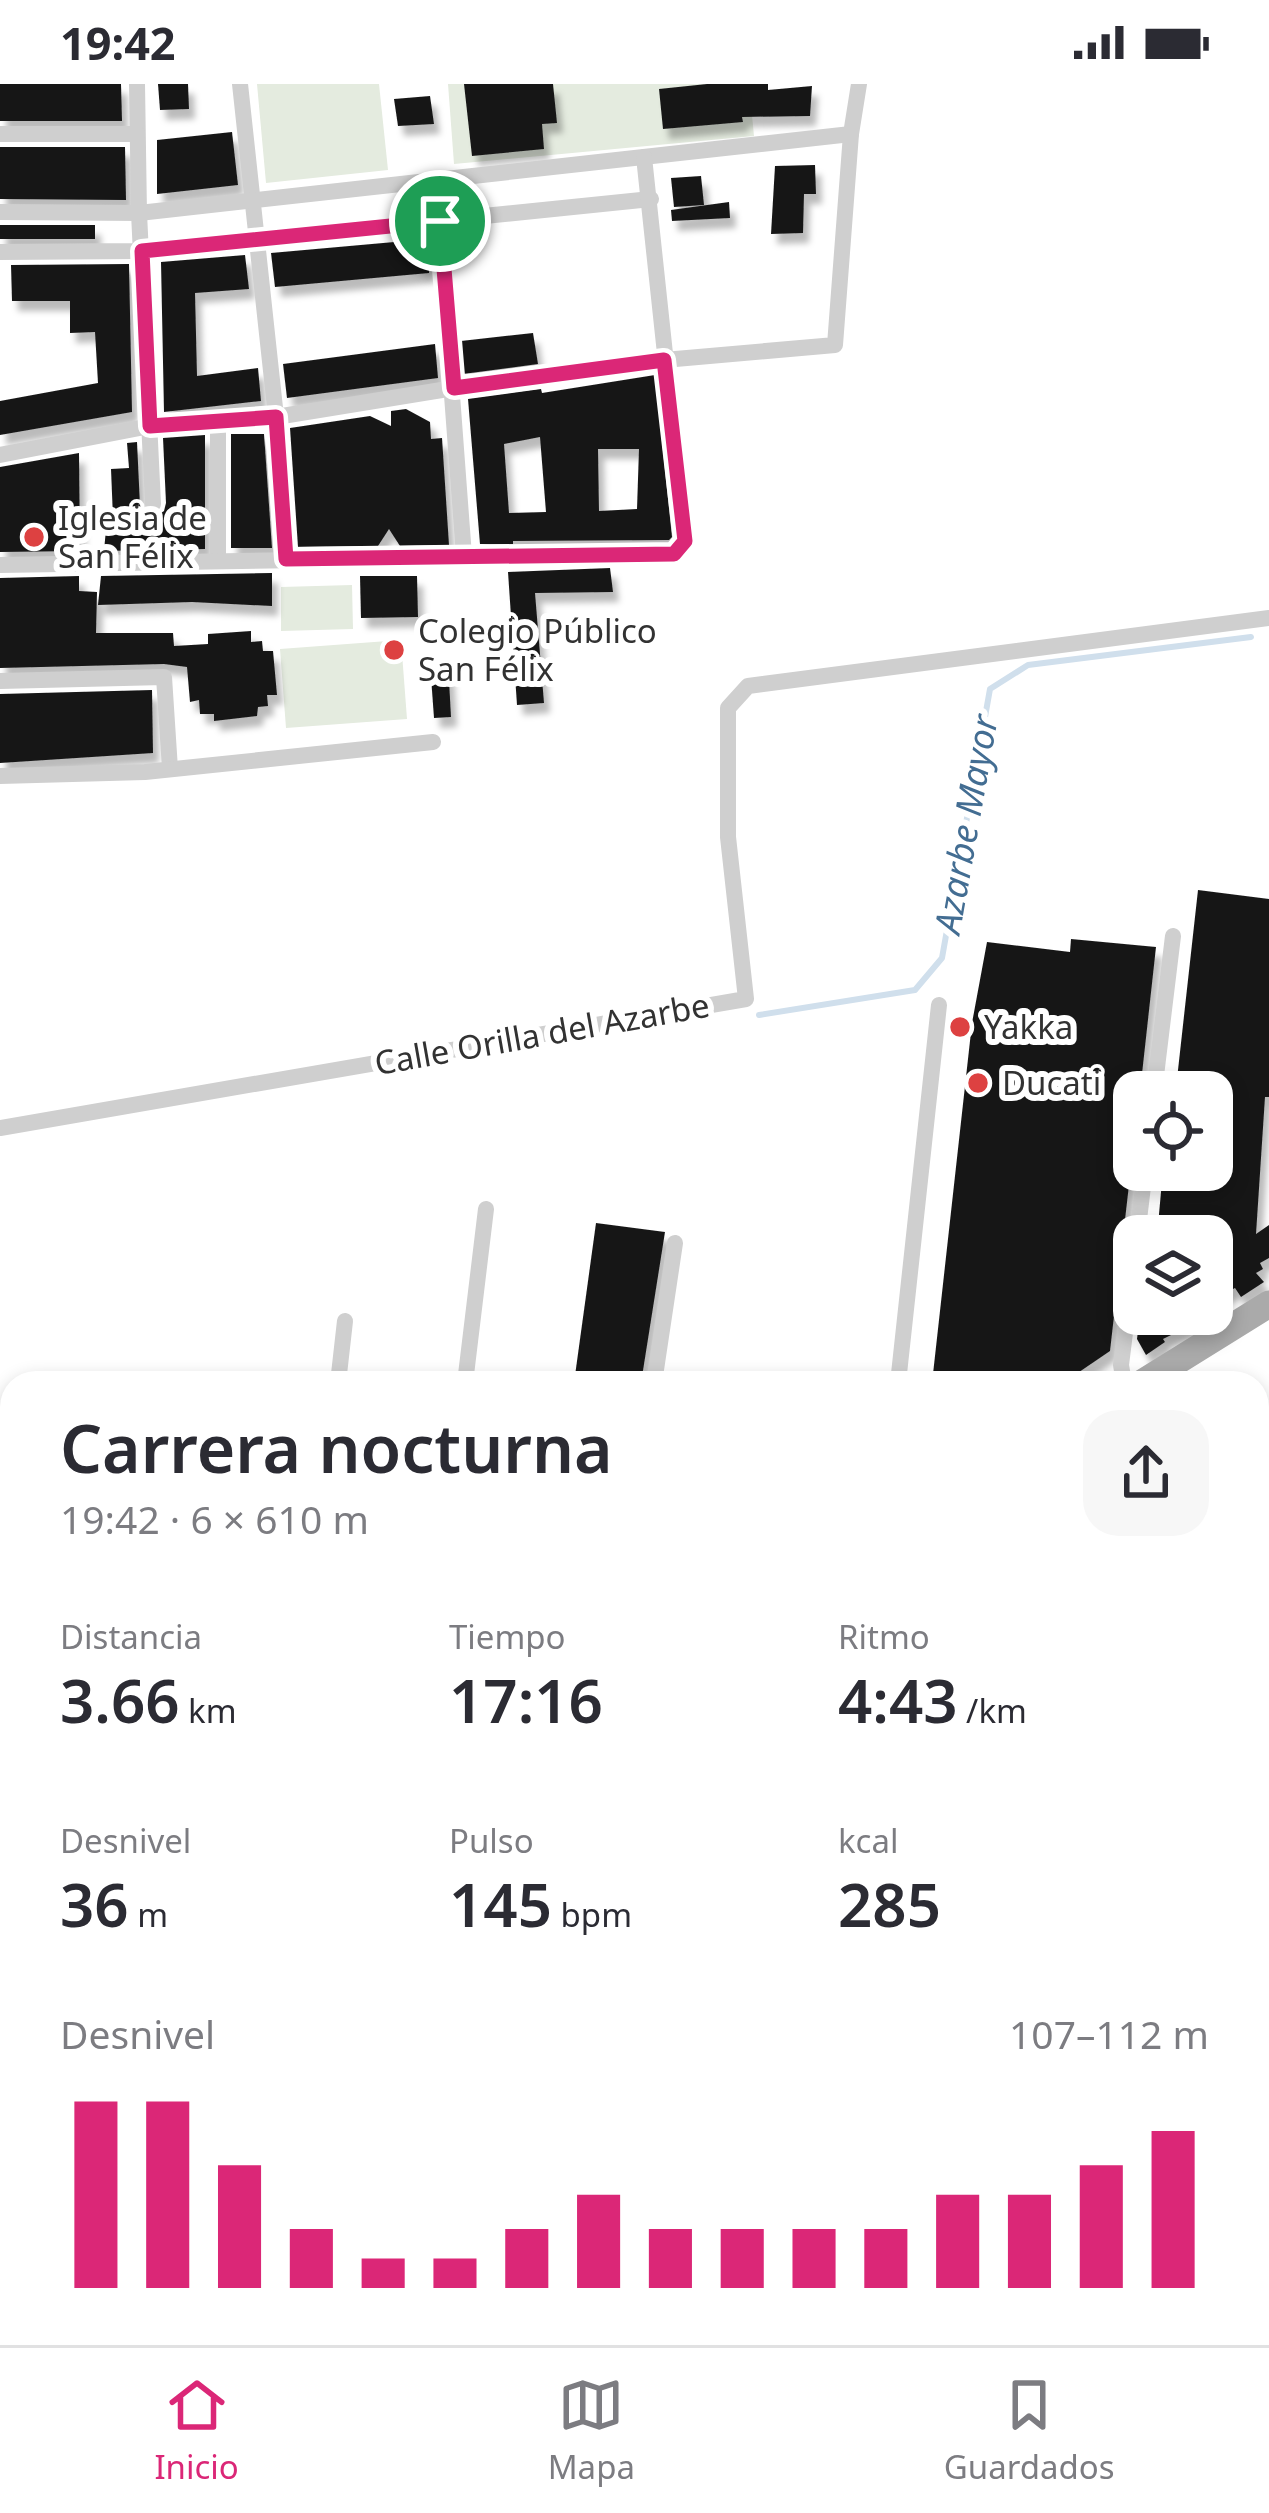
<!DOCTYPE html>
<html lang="es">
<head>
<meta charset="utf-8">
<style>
  body { margin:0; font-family:"Noto Sans",sans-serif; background:#f7f7f7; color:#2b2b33; height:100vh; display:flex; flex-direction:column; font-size:45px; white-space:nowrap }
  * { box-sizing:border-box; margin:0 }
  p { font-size:39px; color:#7c7c81 }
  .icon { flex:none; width:66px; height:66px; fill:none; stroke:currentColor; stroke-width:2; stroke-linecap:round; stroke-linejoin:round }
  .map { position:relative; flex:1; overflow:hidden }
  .drawer { position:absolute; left:0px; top:1287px; width:1269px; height:975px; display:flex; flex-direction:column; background:#fff; border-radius:36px 36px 0 0; box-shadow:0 6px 18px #0003 }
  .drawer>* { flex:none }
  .fabs { position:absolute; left:1113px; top:987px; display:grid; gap:24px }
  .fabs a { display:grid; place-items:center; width:120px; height:120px; border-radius:24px; background:#fff; box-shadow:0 6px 18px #0003; font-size:60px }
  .pin { position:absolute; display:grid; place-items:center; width:102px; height:102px; color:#fff; margin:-51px; border:6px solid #fff; border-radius:50%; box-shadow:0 3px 12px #0007 }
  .round { display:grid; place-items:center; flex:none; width:126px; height:126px; border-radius:36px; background:#f7f7f7 }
  .summary { display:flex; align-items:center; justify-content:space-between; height:204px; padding:0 60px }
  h1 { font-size:66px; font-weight:600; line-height:90px }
  .metrics { display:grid; grid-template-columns:repeat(3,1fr); gap:18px; height:204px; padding:12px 60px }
  .metrics div { display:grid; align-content:center }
  .metrics b { font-size:60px; font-weight:600 }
  .metrics small { font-size:33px; font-weight:400 }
  .metrics p { font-size:33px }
  .chart { height:336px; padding:24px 60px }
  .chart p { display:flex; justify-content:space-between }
  .chart svg { width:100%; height:216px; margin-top:12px; stroke:#db2777; stroke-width:6 }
  .status { display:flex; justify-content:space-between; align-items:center; height:84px; padding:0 60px; background:#fff; direction:ltr }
  .status svg { height:33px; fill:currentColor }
  .tab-bar { display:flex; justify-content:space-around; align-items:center; height:168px; border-top:3px solid #e1e1e2; background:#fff; font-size:33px; color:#7c7c81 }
  .tab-bar a { display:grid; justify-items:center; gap:6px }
  .tab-bar .selected { color:#db2777 }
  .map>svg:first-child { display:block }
  .green { fill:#e4ebdf }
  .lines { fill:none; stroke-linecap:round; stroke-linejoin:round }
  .stream { stroke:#d0dfec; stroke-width:6 }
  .building { fill:#191919; fill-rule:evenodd; filter:url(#shadow) }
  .street { stroke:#cfcfcf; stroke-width:16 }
  .primary { stroke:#aaa; stroke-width:27 }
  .route-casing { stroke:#fff; stroke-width:24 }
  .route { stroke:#db2777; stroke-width:15 }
  .poi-dot { fill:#dd4141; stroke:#fff; stroke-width:4.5 }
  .labels { text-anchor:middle; stroke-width:12; stroke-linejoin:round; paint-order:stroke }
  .poi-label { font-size:33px; fill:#323232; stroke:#fff; text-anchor:start }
  .street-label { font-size:33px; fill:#323232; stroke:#fff }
  .water-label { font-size:36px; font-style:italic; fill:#436d92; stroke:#fff }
</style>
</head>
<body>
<div class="status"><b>19:42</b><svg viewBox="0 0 49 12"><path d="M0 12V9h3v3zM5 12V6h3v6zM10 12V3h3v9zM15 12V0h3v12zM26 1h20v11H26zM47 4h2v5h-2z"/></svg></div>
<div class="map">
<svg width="1269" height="2261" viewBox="0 0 1269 2261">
  <defs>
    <filter id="shadow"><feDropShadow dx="6" dy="10" stdDeviation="3" flood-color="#0004"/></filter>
  </defs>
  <rect width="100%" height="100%" fill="#fff"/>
  <g class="green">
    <polygon points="257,0 379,0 388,86 266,99"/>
    <polygon points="448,0 749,0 754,52 454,80"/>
    <polygon points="352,501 353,545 281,547 281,503"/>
    <polygon points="401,556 407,635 286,644 280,565"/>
  </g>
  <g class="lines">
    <polyline class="stream" points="759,931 915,906 942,874 990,605 1028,581 1251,553"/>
  </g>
  <g class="building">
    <polygon points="0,0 121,0 122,37 0,37"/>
    <polygon points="158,0 188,0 189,25 160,26"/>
    <polygon points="464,0 553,0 557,39 542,40 544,65 472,72"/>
    <polygon points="707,0 768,0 768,6 812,2 810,32 742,33 743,38 663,45 659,5"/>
    <polygon points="430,12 434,40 398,42 394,15"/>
    <polygon points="232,48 238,101 157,110 157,56"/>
    <polygon points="0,63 125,63 126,116 0,115"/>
    <polygon points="815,81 816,110 804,110 803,149 771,150 775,82"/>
    <polygon points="701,92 704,121 674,123 671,94"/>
    <polygon points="729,118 730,134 672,137 671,126"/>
    <rect x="0" y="141" width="95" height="14"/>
    <polygon points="428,155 429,189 275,203 271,169"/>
    <polygon points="245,171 249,205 195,209 197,292 258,284 261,317 164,328 161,178"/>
    <polygon points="129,180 132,328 0,351 0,317 98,299 95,248 70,249 70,217 12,217 11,181"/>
    <polygon points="533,249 538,280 463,290 461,257"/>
    <polygon points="435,260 438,294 287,314 283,280"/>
    <path d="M655 291 672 453 669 456 513 457V460H480L468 315 541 305 542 309ZM540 353 546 428 509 429 504 360ZM598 365H639L637 425 599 427Z"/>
    <polygon points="406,325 430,338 431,355 442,354 449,461 400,462 389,445 378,462 298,463 290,344 370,332 391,342 391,327"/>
    <polygon points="231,350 264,350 272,464 231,464"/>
    <polygon points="205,351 205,465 104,467 107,434 113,434 111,385 129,384 127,359 137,358 140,422 146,431 155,433 164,427 166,419 163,354"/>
    <polygon points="79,369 80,467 0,468 0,383"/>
    <polygon points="610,484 613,508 535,509 544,619 517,621 508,488"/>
    <polygon points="272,489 272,522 192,518 98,521 101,492"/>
    <polygon points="79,492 79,507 97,508 96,549 173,549 174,562 208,560 208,550 251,547 251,558 262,557 263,567 273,567 277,611 267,611 268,622 258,623 257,632 214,637 214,630 200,630 199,616 190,618 187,583 164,580 0,584 0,494"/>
    <polygon points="360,492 417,492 418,533 361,534"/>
    <polygon points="448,578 451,633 434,634 430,579"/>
    <polygon points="152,606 153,669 0,679 0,610"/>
    <polygon points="1198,806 1269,815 1269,1013 1265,1013 1256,1150 1269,1141 1269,1174 1260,1179 1263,1185 1256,1189 1264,1198 1241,1213 1235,1204 1212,1216 1212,1152 1157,1152 1163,1086 1212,1086 1212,1007 1176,1004"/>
    <polygon points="1071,855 1156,863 1140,1008 1134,1008 1134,1057 1110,1267 1063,1299 932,1299 972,939 987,858 1070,868"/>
    <polygon points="596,1139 665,1148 641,1299 574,1299"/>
    <polygon points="1140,1230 1214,1230 1163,1255 1165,1258 1146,1271 1137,1255"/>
  </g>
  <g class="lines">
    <g class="street">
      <polyline points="137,0 139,129 153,420"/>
      <polyline points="240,0 276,333 286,475"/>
      <polyline points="0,50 137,50"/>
      <polyline points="426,97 439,137 464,472"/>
      <polyline points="0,128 139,129 851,50"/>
      <polyline points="0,168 142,167 651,115"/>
      <polyline points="218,337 218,476"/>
      <polyline points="0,371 150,342 276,333 454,304 664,276 835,261 851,50 859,0"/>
      <polyline points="0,481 674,470 685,457 644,73"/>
      <polyline points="0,597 164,593 170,685"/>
      <polyline points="0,692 145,688 433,658"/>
      <polyline points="1154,1008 1173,852"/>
      <polyline points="0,1044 746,915 728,753 728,624 748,602 1269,534"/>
      <polyline points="1137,1152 1145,1086"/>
      <polyline points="338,1299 345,1237"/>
      <polyline points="465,1299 486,1125"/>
      <polyline points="654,1299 675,1159"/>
      <polyline points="898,1299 939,921"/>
      <polyline points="1124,1299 1121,1281 1134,1176"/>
      <polyline points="1257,1562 1269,1552"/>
      <polyline points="0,1640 12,1643"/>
      <polyline points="0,1733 12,1735"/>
      <polyline points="0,1903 12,1901"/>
      <polyline points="1257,2231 1269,2232"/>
      <polyline points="1054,2261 1054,2250"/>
    </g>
    <g class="primary">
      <polyline points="1142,1299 1269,1220"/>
      <polyline points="0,2009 12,2002"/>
    </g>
  </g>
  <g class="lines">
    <defs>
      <polygon id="route" points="440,137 454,304 664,276 685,457 674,470 286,475 276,333 150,342 142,167"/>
    </defs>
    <use href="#route" class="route-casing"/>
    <use href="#route" class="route"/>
  </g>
  <g class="poi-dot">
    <circle cx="34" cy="453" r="12"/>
    <circle cx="394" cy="566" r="12"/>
    <circle cx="960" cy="943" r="12"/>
    <circle cx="978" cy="999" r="12"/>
  </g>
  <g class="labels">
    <g class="poi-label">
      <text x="58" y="446">Iglesia de<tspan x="58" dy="38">San Félix</tspan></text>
      <text x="418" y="559">Colegio Público<tspan x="418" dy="38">San Félix</tspan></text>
      <text x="984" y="955">Yakka</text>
      <text x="1002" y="1011">Ducati</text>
    </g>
    <g class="street-label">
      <text transform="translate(542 950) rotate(-10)" y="12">Calle Orilla del Azarbe</text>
    </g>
    <g class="water-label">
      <text transform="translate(966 740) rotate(-80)" y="13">Azarbe Mayor</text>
    </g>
  </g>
</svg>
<div class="fabs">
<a><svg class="icon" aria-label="locate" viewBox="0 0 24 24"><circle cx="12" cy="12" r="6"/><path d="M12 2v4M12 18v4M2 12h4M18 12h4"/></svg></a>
<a><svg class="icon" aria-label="layers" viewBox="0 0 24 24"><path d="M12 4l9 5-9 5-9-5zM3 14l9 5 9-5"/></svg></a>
</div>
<div class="pin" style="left:440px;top:137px;background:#1e9e55"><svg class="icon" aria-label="arrive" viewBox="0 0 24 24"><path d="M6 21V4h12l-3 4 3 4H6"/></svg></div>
<section class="drawer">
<div class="summary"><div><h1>Carrera nocturna</h1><p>19:42 · 6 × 610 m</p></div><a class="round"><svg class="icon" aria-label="share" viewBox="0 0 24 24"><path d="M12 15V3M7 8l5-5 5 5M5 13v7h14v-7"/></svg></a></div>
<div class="metrics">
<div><p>Distancia</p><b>3.66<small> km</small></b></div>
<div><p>Tiempo</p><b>17:16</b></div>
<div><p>Ritmo</p><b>4:43<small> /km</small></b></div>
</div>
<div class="metrics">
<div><p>Desnivel</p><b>36<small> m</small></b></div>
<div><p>Pulso</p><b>145<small> bpm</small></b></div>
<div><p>kcal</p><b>285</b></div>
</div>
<div class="chart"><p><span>Desnivel</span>107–112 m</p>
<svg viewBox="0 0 160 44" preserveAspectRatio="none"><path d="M5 44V6M15 44V6M25 44V19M35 44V32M45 44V38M55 44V38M65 44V32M75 44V25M85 44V32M95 44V32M105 44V32M115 44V32M125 44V25M135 44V25M145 44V19M155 44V12"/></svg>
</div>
</section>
</div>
<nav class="tab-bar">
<a class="selected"><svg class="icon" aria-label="home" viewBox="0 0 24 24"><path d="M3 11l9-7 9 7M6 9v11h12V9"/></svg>Inicio</a>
<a><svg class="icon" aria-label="map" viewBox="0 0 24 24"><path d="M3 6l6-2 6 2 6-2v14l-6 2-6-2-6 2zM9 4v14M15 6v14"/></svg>Mapa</a>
<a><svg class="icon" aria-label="saved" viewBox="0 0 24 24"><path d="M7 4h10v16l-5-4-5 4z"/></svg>Guardados</a>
</nav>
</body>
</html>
